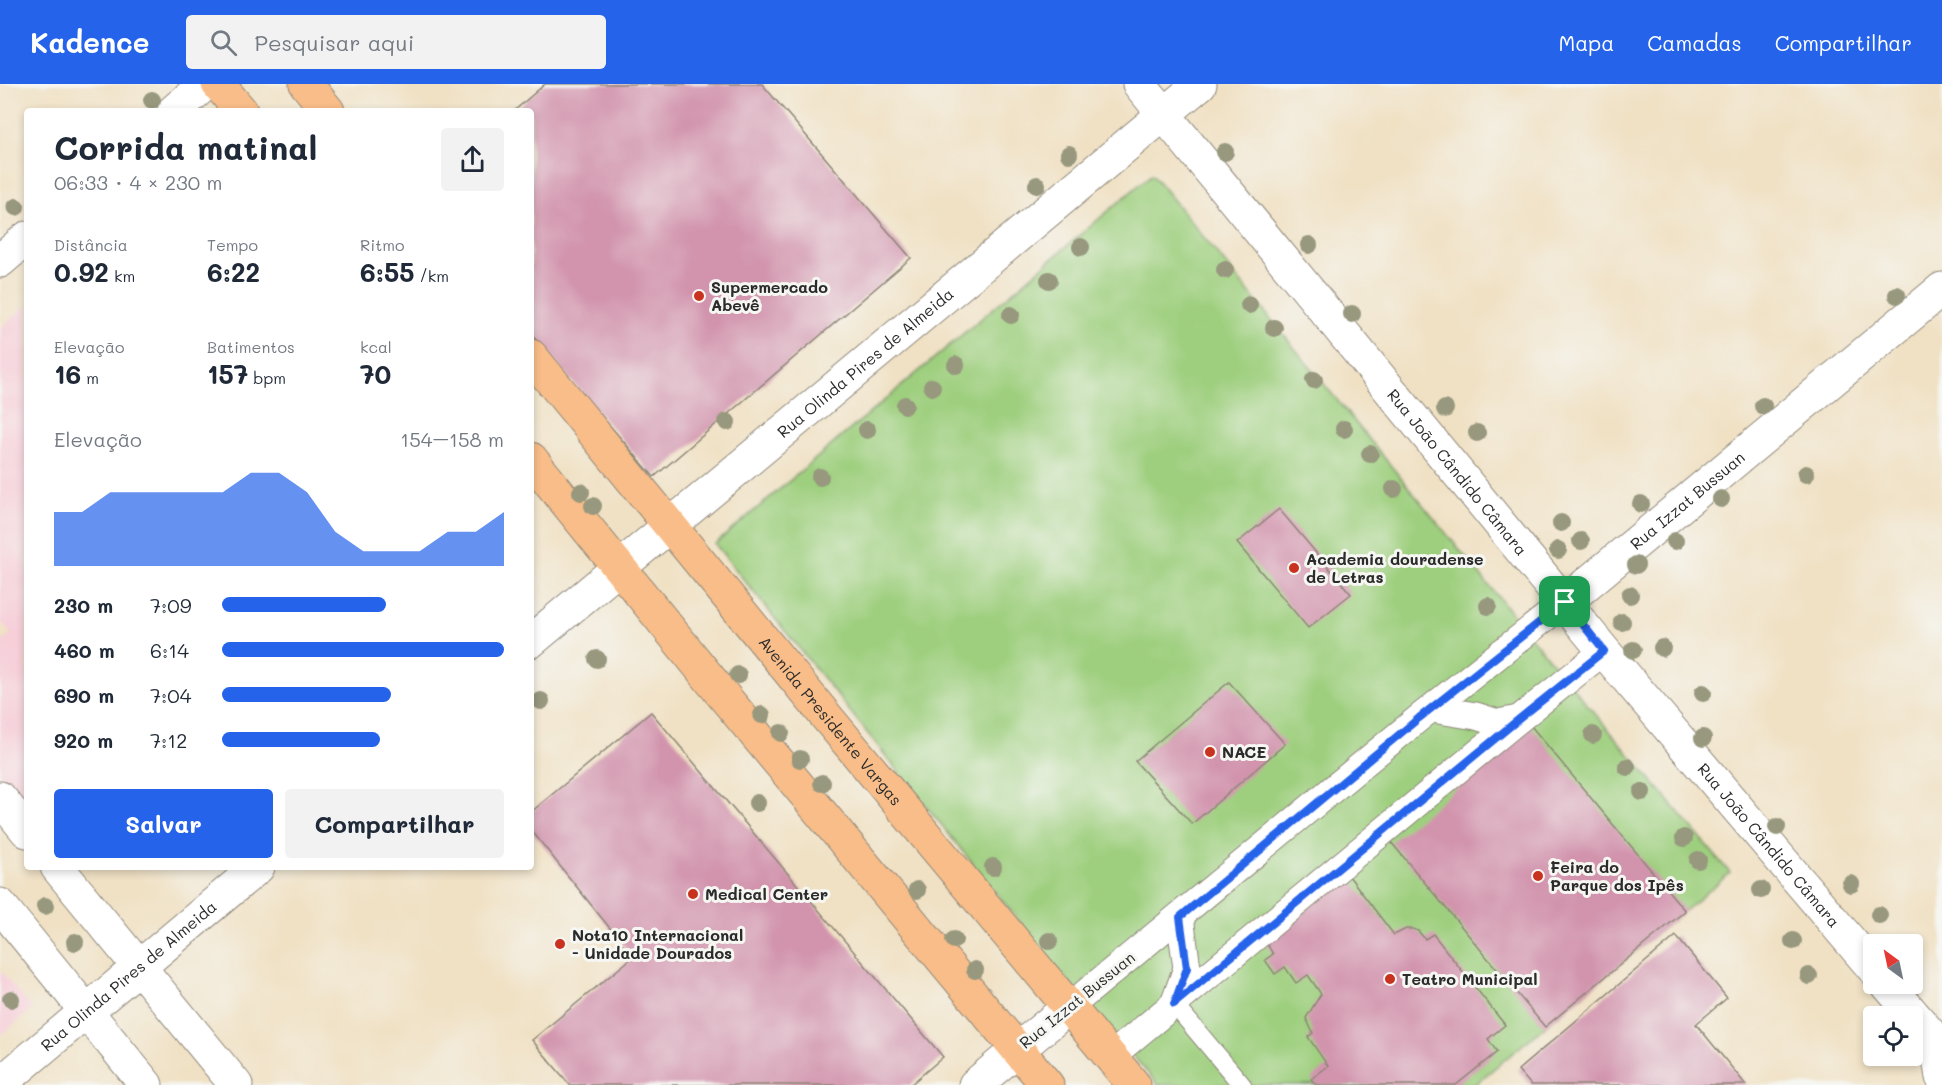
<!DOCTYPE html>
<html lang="pt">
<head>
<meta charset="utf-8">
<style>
  body { margin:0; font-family:Mali,sans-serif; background:#f2f2f3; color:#1f2937; height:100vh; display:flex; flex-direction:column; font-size:22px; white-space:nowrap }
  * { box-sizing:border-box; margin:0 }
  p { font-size:20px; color:#747a83 }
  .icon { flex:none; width:33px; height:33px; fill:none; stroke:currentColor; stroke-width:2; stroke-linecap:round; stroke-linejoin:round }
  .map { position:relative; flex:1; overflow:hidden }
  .side { position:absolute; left:24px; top:24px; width:510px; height:762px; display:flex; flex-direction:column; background:#fff; border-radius:6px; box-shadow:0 3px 9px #0003 }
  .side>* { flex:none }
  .needle { width:39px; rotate:327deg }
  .controls { position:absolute; left:1863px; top:850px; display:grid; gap:12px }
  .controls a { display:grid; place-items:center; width:60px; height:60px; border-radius:6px; background:#fff; box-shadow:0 3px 9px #0003; font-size:30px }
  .pin { position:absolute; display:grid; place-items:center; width:51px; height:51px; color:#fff; margin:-26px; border-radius:12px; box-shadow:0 3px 9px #0006 }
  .round { display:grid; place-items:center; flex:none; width:63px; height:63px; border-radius:6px; background:#f2f2f3 }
  .head { display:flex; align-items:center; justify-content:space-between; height:102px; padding:0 30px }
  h1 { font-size:33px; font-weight:700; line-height:45px }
  .figures { display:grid; grid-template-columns:repeat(3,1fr); gap:9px; height:102px; padding:6px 30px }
  .figures div { display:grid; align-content:center }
  .figures b { font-size:26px; font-weight:700 }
  .figures small { font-size:16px; font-weight:400 }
  .figures p { font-size:16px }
  .chart { height:168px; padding:12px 30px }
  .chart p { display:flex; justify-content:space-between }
  .chart svg { width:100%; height:108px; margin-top:6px; fill:#2563eb; opacity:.7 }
  .cta { display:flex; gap:12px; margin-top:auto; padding:12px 30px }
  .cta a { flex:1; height:69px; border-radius:6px; background:#2563eb; color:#fff; font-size:24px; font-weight:700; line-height:69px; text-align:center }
  .cta a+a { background:#f2f2f3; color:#1f2937 }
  ul { padding:0 30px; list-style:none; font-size:20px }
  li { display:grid; grid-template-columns:96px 72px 1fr; align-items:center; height:45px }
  li i { height:15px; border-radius:8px; background:#2563eb }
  header { display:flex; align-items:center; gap:36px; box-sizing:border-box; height:84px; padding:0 30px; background:#2563eb; color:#fff }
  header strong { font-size:28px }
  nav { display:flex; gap:33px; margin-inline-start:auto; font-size:21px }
  .search { width:420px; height:54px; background:#f2f2f3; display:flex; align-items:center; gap:15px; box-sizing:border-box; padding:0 21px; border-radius:6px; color:#747a83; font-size:22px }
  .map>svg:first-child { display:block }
  .built { fill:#f6cfd9 }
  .green { fill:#9ecf7e; stroke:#647d54; stroke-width:1.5 }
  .building { fill:#d294ad }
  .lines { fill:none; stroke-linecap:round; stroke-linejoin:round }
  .service-casing { stroke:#8e8678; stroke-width:20 }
  .pedestrian-casing { stroke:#8e8678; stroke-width:29 }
  .minor-casing { stroke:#8e8678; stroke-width:35 }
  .primary-casing { stroke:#8e8678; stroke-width:35 }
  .service { stroke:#fff; stroke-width:18 }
  .pedestrian { stroke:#fff; stroke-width:27 }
  .minor { stroke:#fff; stroke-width:33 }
  .primary { stroke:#f8bd88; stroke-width:33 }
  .tree { fill:#97987e }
  .route-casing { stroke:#fff; stroke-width:12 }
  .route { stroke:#2563eb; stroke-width:8 }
  .poi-dot { fill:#c8321e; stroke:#f6f6f2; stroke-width:2 }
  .labels { text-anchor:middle; stroke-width:6; stroke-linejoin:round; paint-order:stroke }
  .poi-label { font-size:16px; font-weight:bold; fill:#2b2b2b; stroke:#f6f6f2; text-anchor:start }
  .street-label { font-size:16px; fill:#2b2b2b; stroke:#f6f6f2 }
</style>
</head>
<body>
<header>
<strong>Kadence</strong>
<div class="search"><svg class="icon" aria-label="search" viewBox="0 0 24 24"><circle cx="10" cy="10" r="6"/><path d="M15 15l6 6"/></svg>Pesquisar aqui</div>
<nav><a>Mapa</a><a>Camadas</a><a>Compartilhar</a></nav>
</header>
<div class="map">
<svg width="1942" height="1001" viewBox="0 0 1942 1001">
  <rect width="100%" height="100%" fill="#f6f6f2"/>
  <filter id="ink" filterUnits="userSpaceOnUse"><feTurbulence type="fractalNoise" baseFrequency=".0167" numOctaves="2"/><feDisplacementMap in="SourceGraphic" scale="12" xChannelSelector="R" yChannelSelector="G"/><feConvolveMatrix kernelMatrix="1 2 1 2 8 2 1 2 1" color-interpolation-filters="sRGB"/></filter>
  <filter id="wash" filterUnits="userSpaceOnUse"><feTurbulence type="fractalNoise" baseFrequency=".008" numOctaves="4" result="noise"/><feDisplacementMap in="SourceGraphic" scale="24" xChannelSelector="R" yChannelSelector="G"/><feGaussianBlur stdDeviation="1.35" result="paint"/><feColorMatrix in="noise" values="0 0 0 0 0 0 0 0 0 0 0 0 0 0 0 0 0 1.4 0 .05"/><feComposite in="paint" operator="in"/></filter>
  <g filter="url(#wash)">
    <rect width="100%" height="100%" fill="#f0e1c4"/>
    <g class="built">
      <polygon points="27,221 27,716 23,719 0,689 0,560 11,550 0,537 0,244"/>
      <polygon points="0,886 32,925 0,952"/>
    </g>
    <polygon class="green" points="1152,90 1563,592 1730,789 1474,1001 1158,1001 1056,883 715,460"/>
    <g id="blocks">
      <g class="building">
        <polygon points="545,0 762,0 911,174 654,393 531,250 531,27 514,27"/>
        <polygon points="1279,425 1351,510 1308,544 1237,459"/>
        <polygon points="1229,598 1285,660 1192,740 1135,677"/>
        <polygon points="651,628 943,973 910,1001 570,1001 532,956 633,873 531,746 531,728"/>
        <polygon points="1531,642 1685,827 1545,943 1391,758"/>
        <polygon points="1349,792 1394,851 1406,845 1413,845 1418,847 1425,855 1433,850 1505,941 1488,955 1497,968 1456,1001 1316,1001 1311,995 1328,982 1308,953 1313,949 1306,934 1321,910 1308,891 1296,899 1285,883 1275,890 1265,876 1273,870 1265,857"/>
        <polygon points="1676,852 1727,914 1696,940 1746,1001 1531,1001 1518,986"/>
      </g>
    </g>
  </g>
  <g filter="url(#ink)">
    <use href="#blocks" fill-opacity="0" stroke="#8e8678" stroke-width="1.5"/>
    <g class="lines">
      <defs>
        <polyline id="service" points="1174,920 1242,1001"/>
        <g id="pedestrian">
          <polyline points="1432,625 1476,632 1498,639 1519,635"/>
          <polyline points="1174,920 1519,635 1604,567"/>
          <polyline points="1069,923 1419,634 1565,518"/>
          <polyline points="1110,973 1174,920 1187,884 1180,833"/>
        </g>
        <g id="minor">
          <path id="s1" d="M1139 0 1604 567 1874 885"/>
          <polyline points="174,27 205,0"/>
          <polyline points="0,177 27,154"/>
          <path id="s2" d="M1565 518 1942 205"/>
          <path id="s3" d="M531 557 1200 0"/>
          <polyline points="0,714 27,747"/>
          <polyline points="57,783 236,1001"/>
          <polyline points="0,821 146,1001"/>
          <polyline points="1887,900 1936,957 1942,993"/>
          <path id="s4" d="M0 1000 258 783"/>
          <polyline points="975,1001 1069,923"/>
        </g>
        <g id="primary">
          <polyline points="218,0 241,27"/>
          <polyline points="306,0 328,27"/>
          <path id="s5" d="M531 272 825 631 1134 1001"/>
          <polyline points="531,375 722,610 1047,1001"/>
        </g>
      </defs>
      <use href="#service" class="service-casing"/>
      <use href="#pedestrian" class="pedestrian-casing"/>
      <use href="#minor" class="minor-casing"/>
      <use href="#primary" class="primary-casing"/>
      <use href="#service" class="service"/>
      <use href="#pedestrian" class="pedestrian"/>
      <use href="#minor" class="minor"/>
      <use href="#primary" class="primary"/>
    </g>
    <g class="tree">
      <circle cx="152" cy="16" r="9"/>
      <circle cx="1225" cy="68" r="9"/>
      <circle cx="1069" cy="70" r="9"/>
      <circle cx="1037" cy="101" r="9"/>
      <circle cx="16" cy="123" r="9"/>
      <circle cx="1309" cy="161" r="9"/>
      <circle cx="1081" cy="163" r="9"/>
      <circle cx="1225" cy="186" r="9"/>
      <circle cx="1049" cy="196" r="9"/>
      <circle cx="1897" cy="211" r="9"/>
      <circle cx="1249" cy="221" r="9"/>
      <circle cx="1352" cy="230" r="9"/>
      <circle cx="1011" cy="231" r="9"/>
      <circle cx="1274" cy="244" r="9"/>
      <circle cx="956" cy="281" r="9"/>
      <circle cx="1314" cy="296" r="9"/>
      <circle cx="932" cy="303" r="9"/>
      <circle cx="905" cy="321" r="9"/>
      <circle cx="1763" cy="322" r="9"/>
      <circle cx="1445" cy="325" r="9"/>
      <circle cx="727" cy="338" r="9"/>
      <circle cx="1344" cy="345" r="9"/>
      <circle cx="867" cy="346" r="9"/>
      <circle cx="1477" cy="349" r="9"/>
      <circle cx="1370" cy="370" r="9"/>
      <circle cx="1806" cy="390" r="9"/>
      <circle cx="820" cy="393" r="9"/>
      <circle cx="1394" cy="405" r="9"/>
      <circle cx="581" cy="408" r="9"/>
      <circle cx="1721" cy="415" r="9"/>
      <circle cx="1641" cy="420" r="9"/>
      <circle cx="593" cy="422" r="9"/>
      <circle cx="1561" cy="439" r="9"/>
      <circle cx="1581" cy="457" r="9"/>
      <circle cx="1675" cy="457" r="9"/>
      <circle cx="1558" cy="466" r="9"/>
      <circle cx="1636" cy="481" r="9"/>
      <circle cx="1630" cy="511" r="9"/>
      <circle cx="1488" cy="522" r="9"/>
      <circle cx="1622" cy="538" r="9"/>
      <circle cx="1662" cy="564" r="9"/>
      <circle cx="1633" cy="566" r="9"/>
      <circle cx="597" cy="575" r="9"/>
      <circle cx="738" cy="591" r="9"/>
      <circle cx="1703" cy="609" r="9"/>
      <circle cx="541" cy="617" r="9"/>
      <circle cx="762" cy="631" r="9"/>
      <circle cx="781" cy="649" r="9"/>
      <circle cx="1593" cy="651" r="9"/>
      <circle cx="1703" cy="654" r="9"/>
      <circle cx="800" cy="675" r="9"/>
      <circle cx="1627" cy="683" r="9"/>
      <circle cx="822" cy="699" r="9"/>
      <circle cx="1642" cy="708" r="9"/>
      <circle cx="757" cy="719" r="9"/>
      <circle cx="1777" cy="743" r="9"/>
      <circle cx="1684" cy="754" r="9"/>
      <circle cx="1698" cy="776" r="9"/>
      <circle cx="993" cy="783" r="9"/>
      <circle cx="1851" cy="800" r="9"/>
      <circle cx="917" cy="806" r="9"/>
      <circle cx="1761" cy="806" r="9"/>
      <circle cx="45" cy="822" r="9"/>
      <circle cx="1879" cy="831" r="9"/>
      <circle cx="954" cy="856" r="9"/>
      <circle cx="1049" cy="857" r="9"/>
      <circle cx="1793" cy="857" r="9"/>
      <circle cx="75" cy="858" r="9"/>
      <circle cx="975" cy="886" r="9"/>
      <circle cx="1809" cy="892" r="9"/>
      <circle cx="11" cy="915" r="9"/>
    </g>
  </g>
  <g class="lines" filter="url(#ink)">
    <defs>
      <polygon id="route" points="1565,518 1604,567 1519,635 1174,920 1187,884 1180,833 1419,634"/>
    </defs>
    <use href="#route" class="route-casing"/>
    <use href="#route" class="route"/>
  </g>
  <g class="poi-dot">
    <circle cx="699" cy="212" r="6"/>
    <circle cx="1294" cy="484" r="6"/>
    <circle cx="1210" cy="668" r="6"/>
    <circle cx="1538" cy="792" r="6"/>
    <circle cx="693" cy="810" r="6"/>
    <circle cx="560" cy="860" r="6"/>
    <circle cx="1390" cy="895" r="6"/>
  </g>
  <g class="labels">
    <g class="poi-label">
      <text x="711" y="209">Supermercado<tspan x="711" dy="18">Abevê</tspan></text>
      <text x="1306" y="481">Academia douradense<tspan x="1306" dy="18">de Letras</tspan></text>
      <text x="1222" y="674">NACE</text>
      <text x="1550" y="789">Feira do<tspan x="1550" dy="18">Parque dos Ipês</tspan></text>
      <text x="705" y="816">Medical Center</text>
      <text x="572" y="857">Nota10 Internacional<tspan x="572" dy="18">- Unidade Dourados</tspan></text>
      <text x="1402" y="901">Teatro Municipal</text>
    </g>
    <g class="street-label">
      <text dy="6" stroke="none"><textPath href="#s3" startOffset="435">Rua Olinda Pires de Almeida</textPath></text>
      <text dy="6" stroke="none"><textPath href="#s1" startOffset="502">Rua João Cândido Câmara</textPath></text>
      <text dy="6" stroke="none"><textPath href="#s2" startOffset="159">Rua Izzat Bussuan</textPath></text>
      <text dy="6" stroke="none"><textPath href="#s5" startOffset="472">Avenida Presidente Vargas</textPath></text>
      <text dy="6" stroke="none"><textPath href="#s1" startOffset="988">Rua João Cândido Câmara</textPath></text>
      <text dy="6" stroke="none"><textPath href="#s4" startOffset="168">Rua Olinda Pires de Almeida</textPath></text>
      <text transform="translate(1077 916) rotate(-39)" y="6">Rua Izzat Bussuan</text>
    </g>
  </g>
</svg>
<div class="controls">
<a><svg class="needle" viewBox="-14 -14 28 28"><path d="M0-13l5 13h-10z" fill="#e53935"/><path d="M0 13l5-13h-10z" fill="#747a83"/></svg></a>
<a><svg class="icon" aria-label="locate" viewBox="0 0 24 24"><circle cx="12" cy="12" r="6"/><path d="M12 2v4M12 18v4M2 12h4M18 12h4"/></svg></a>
</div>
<div class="pin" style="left:1565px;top:518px;background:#1e9e55"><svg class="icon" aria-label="arrive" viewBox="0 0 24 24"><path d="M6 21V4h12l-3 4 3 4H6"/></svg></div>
<section class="side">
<div class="head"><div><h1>Corrida matinal</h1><p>06:33 · 4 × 230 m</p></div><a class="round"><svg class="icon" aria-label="share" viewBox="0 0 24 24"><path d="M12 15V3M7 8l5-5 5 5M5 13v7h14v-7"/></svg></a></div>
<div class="figures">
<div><p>Distância</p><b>0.92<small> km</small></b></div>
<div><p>Tempo</p><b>6:22</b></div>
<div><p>Ritmo</p><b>6:55<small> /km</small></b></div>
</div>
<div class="figures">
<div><p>Elevação</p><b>16<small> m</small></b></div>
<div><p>Batimentos</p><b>157<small> bpm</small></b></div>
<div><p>kcal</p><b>70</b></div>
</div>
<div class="chart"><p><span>Elevação</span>154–158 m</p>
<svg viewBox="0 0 160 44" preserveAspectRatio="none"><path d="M0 44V22L10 22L20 14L30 14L40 14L50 14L60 14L70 6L80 6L90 14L100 30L110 38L120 38L130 38L140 30L150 30L160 22V44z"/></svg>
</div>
<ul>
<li><b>230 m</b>7:09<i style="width:58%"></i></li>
<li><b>460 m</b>6:14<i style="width:100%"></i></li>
<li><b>690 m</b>7:04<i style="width:60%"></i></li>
<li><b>920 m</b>7:12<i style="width:56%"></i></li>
</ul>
<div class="cta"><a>Salvar</a><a>Compartilhar</a></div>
</section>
</div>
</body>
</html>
